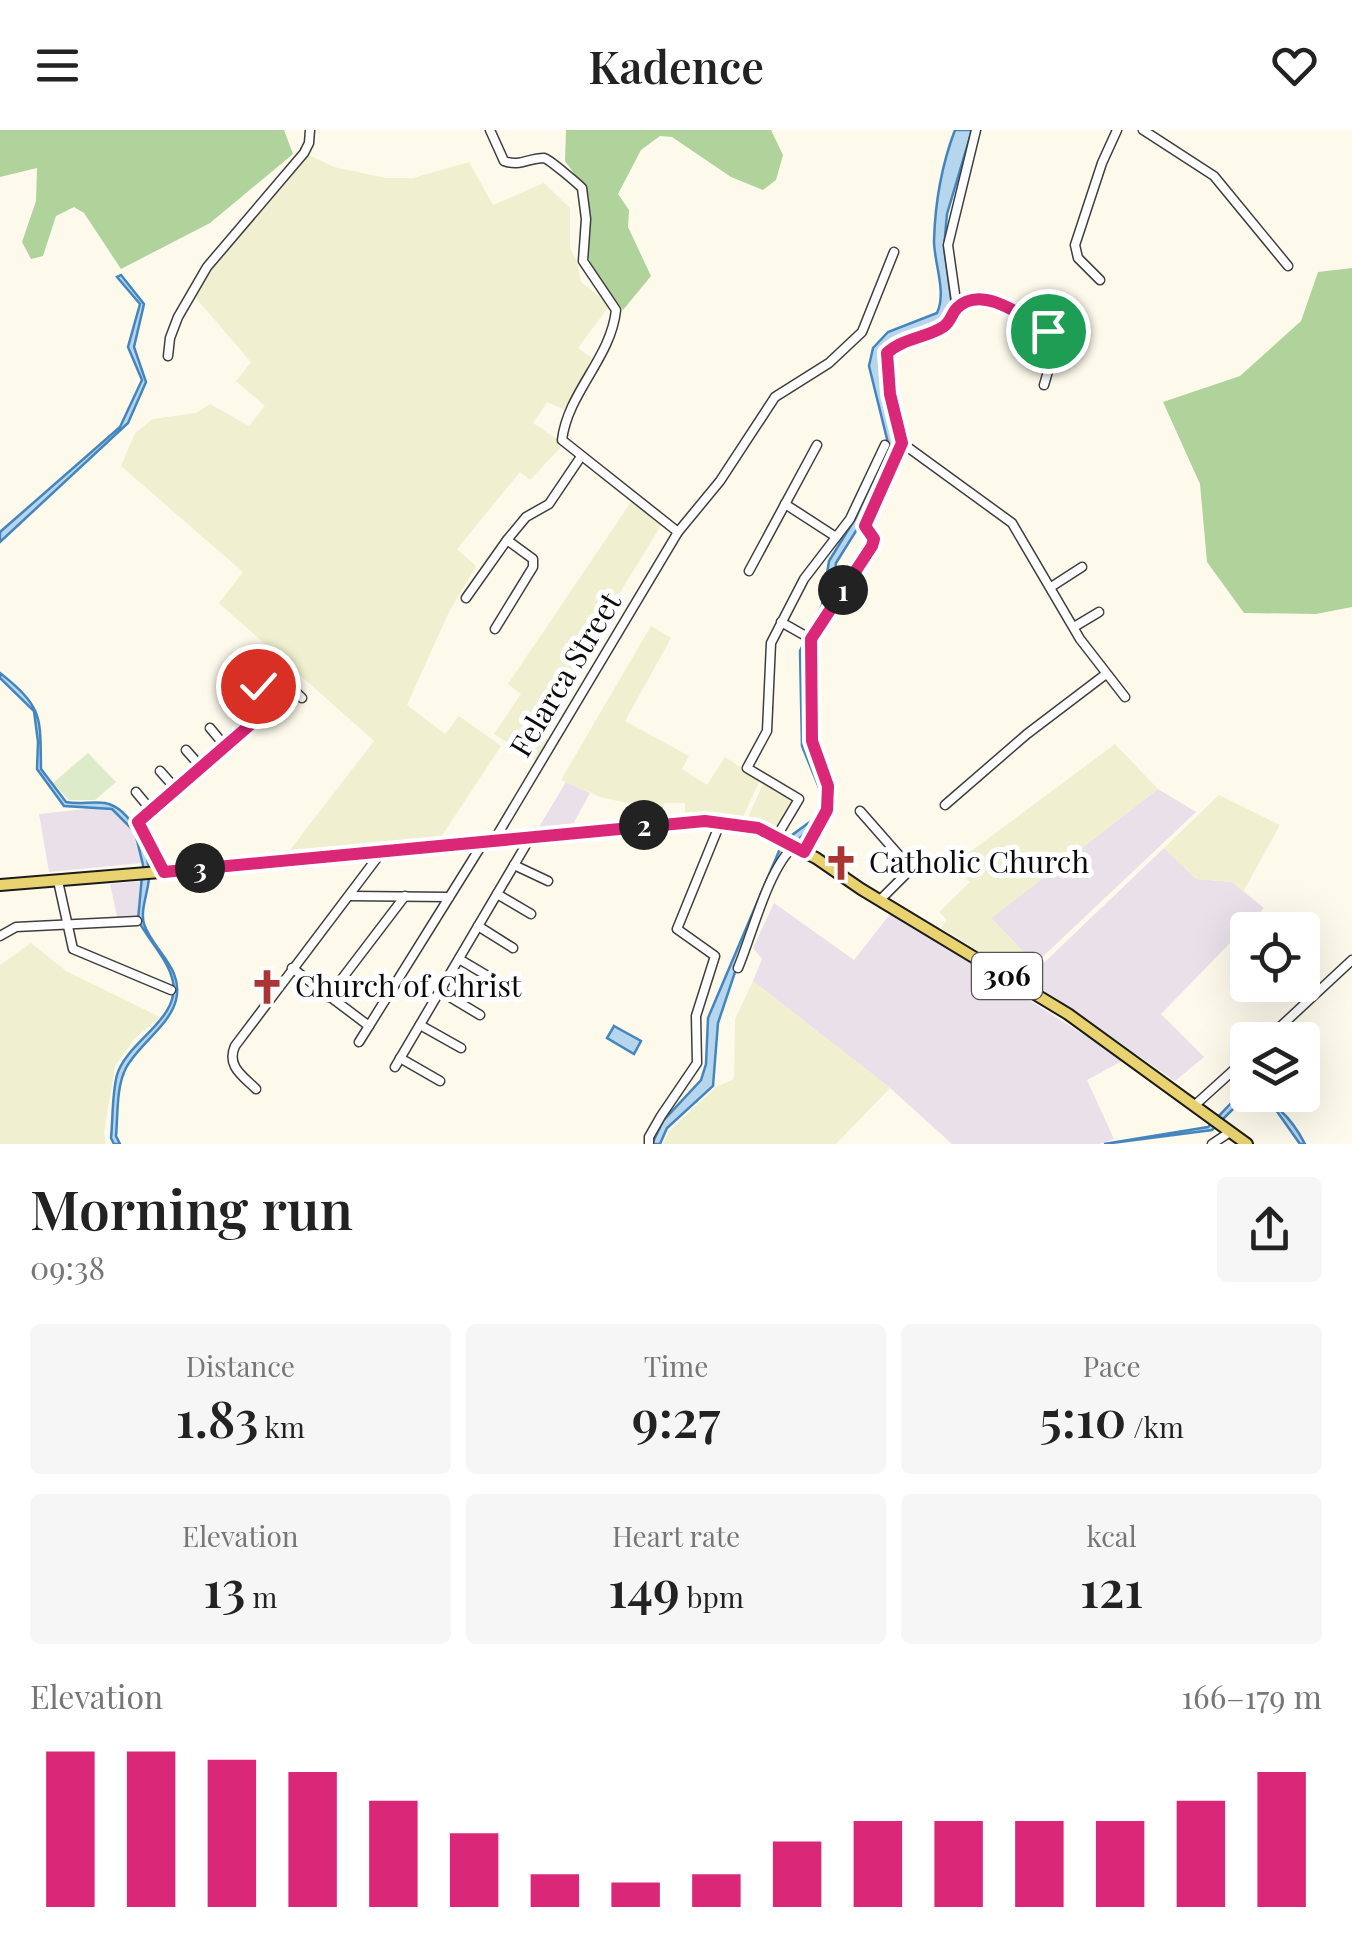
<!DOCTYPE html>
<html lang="en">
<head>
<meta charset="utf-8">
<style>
  body { margin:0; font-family:"Playfair Display",serif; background:#f6f6f6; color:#222; height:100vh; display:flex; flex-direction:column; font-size:38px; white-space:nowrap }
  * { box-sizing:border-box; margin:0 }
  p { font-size:32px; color:#767676 }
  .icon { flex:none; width:55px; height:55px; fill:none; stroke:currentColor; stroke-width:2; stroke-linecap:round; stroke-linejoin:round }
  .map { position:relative; height:1014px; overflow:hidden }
  .sheet { display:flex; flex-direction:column; background:#fff; flex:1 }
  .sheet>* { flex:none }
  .controls { position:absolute; left:1230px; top:782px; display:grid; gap:20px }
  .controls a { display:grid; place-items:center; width:90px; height:90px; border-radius:10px; background:#fff; box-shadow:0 10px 40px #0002; font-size:50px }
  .pin { position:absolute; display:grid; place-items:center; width:85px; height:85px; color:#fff; margin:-42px; border:5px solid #fff; border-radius:50%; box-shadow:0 2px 10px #0007 }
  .km { position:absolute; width:50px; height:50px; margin:-25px; border-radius:50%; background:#222; color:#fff; font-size:28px; line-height:50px; text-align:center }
  .round { display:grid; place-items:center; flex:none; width:105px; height:105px; border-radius:10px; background:#f6f6f6 }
  .overview { display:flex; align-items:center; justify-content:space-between; height:170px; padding:0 30px }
  h1 { font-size:55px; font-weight:600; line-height:75px }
  .stats { display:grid; grid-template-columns:repeat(3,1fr); gap:15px; height:170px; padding:10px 30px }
  .stats div { display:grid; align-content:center; border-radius:10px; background:#f6f6f6; text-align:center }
  .stats b { font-size:50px; font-weight:600 }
  .stats small { font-size:28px; font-weight:400 }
  .stats p { font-size:28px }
  .chart { height:280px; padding:20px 30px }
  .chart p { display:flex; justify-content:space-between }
  .chart svg { width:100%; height:180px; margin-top:10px; stroke:#db2777; stroke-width:6 }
  header { display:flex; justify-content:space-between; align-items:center; height:130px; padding:0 30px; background:#fff; font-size:45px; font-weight:600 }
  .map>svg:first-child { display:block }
  .industrial { fill:#e9e0e9 }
  .farmland { fill:#f0efcf }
  .forest { fill:#b0d29b }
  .pitch { fill:#deebca }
  .water { fill:#b6d6ee; stroke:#4585bd; stroke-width:2.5 }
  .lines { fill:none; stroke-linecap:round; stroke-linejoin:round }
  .minor-casing { stroke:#3e3e3e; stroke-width:11 }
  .major-casing { stroke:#1c1c1c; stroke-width:14 }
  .minor { stroke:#fff; stroke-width:8 }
  .major { stroke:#e8d370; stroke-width:10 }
  .route-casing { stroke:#fff; stroke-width:20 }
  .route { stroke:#db2777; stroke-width:12 }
  .labels { text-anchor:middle; stroke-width:10; stroke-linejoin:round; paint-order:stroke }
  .shield { fill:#fff; stroke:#545454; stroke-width:2.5 }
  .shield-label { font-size:28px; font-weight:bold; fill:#0b0b0b }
  .street-label { font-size:30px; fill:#0b0b0b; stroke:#fff }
  .poi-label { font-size:30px; fill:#0b0b0b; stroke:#fff; text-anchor:start }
</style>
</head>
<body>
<header><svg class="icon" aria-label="menu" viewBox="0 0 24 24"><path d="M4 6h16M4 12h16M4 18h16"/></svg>Kadence<svg class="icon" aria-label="heart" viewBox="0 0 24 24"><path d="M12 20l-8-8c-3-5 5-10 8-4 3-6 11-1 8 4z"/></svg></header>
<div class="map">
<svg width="1352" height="1014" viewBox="0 0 1352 1014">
  <rect width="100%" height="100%" fill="#fdfaec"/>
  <g class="industrial">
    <polygon points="566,652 590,663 571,698 536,702"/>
    <polygon points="1158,659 1196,682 1035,834 991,788"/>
    <polygon points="104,677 112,679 134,702 142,733 49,742 39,684"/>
    <polygon points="1164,718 1196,749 1232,752 1264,778 1161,884 1204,927 1175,951 1027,849"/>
    <polygon points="143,751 137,790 118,791 110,754"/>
    <polygon points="774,773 854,830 891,783 1124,930 1087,950 1114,1009 1099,1014 952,1014 890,958 753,851 762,829 753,818"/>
  </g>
  <g class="farmland">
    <polygon points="307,24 334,37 386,48 413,48 469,32 493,75 544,53 570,78 570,118 577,132 581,152 610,175 578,218 592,228 565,280 547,272 533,293 557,309 561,317 530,350 520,342 457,419 476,436 449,482 407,575 445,604 459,586 501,616 441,707 290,720 374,611 219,473 243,442 121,336 135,303 153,289 196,283 210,274 249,296 265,276 236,251 251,232 194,166 210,138"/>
    <polygon points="631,372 662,394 535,601 553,613 540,633 494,604 521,564 508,554"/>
    <polygon points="651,496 671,508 625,591 689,626 682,639 707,655 725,627 760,650 741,691 685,689 685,673 664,673 663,680 603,668 561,650"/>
    <polygon points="1115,614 1158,659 991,788 1035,834 1021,847 941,798 947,790 939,782 970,752 951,736"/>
    <polygon points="764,652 797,670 778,705 746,692"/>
    <polygon points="1219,665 1280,695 1243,762 1232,752 1196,749 1164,718"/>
    <polygon points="31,813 66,841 160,887 135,908 115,936 104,1003 106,1014 0,1014 0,835"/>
    <polygon points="753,851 890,958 836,1014 663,1014 669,1001 716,957 734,949 735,889"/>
  </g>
  <g class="forest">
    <polygon points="0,0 284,0 293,24 210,93 121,139 84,83 74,77 56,86 43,126 31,129 22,112 36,71 37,38 0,47"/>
    <polygon points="566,0 771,0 783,25 776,50 763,60 731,47 672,7 660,6 641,20 618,64 629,80 628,97 651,146 623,180 592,138 587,122 590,87 587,61 565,31"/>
    <polygon points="1352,138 1352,477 1316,484 1244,483 1207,432 1200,354 1163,272 1240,246 1301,191 1318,142"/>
  </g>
  <polygon class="pitch" points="88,623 116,652 95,670 69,670 53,653"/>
  <g class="water">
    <path d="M955 0H972L947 84 944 118 952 176 942 191 887 214 880 230 885 271 895 313 861 393 836 433 831 477 810 516 809 612 827 658 825 680 818 691 784 723 735 842 718 893 713 956 667 998 660 1014H652L663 991 701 950 706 934 708 888 779 721 788 708 818 686 821 677 820 660 802 616 800 521 822 475 829 431 855 389 888 313 869 236 873 218 888 202 937 183C947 162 934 133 934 111 935 75 942 34 955 0Z"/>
    <polygon points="121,145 144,174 134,217 146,252 128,293 0,412 0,402 120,297 142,250 128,217 140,174 117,147"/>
    <path d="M0 543C44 578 40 587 41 639L66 672C79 675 92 671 105 673 132 678 151 724 149 748 148 763 140 780 144 794 153 821 184 838 176 870 170 895 138 915 126 938 116 957 118 985 116 1006L120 1014H114L111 1008C113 988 112 964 117 945 127 911 180 890 173 852 169 830 148 810 138 790L143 735 135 702 112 679 64 676 37 639 38 612 34 581 0 548Z"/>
    <polygon points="614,896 641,911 634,924 607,908"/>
    <path d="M1247 963C1274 970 1291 987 1305 1014H1300L1276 980 1251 968 1243 969 1212 1000 1104 1014 1208 997 1237 967Z"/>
  </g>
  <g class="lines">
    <defs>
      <g id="minor">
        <path d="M490 0 504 31C520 37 528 28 544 28 549 29 577 53 582 58L586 89 583 131 616 180C611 228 568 262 562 310L678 402"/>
        <polyline points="1143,0 1214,46 1288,136"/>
        <polyline points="1100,150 1078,128 1075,115 1102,33 1117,0"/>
        <path d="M957 178C995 160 1015 182 1048 201L1054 221 1044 255"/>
        <polyline points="168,226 170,208 178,187 207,137 304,23 309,13 310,0"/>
        <polyline points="902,313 1012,393 1080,509 1125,567"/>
        <polyline points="785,374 836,407"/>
        <polyline points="749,441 817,315"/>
        <polyline points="1051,457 1082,437"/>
        <polyline points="466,468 507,410"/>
        <polyline points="781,492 811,509"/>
        <polyline points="1074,497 1099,482"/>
        <polyline points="495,499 533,437 533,429 507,410 526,387 549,374 580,328"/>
        <polyline points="284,551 302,568"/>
        <polyline points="259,556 274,574"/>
        <polyline points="234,577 250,595"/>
        <polyline points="210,598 225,616"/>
        <polyline points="186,620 201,637"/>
        <polyline points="160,641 176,659"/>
        <polyline points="136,662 151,680"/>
        <polyline points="945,675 1027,604 1106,544"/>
        <polyline points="860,681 911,739 880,770"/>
        <polyline points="777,706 799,669 747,638 767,601 771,513 804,449 850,389 885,315"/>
        <polyline points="493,712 678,402 720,351 775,267 829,233 862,202 894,122"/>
        <path d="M804 721 827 680 828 656 812 611 811 509 872 416 874 409 865 397 902 313 890 264 887 223C909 202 942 208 957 178L948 115 976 0"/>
        <polyline points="514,735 548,751"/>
        <polyline points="164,742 138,692 292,558"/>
        <polyline points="58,751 73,819 171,860"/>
        <polyline points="497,764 531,784"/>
        <polyline points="350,766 449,767"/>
        <polyline points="478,796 513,818"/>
        <polyline points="0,806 16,797 137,791"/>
        <polyline points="459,829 496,851"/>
        <polyline points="292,838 369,896"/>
        <path d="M738 838C752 805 768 739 794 716"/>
        <polyline points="440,861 480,885"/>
        <polyline points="328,867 405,766"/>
        <polyline points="420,895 461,918"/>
        <polyline points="1266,910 1352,830"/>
        <polyline points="359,912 483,713"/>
        <polyline points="400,928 440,951"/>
        <polyline points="395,937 530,708"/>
        <path d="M256 959C243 946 226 936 235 916L380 724"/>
        <polyline points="1195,975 1248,927"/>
        <polyline points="649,1014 649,1007 661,986 697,933 696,886 715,826 677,799 721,691"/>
        <polyline points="1212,1014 1230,1002"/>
      </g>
      <polyline id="major" points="0,755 380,724 642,695 730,693 758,699 816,728 861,759 1068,884 1247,1014"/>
    </defs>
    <use href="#minor" class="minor-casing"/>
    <use href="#major" class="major-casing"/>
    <use href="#minor" class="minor"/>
    <use href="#major" class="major"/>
  </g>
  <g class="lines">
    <defs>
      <path id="route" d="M258 556 274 574 138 692 164 742 705 691 758 698 804 722 827 680 828 656 812 611 811 509 872 416 874 409 865 396 902 313 890 264 887 223C903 208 926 208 943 197 951 192 951 184 957 178 982 153 1025 188 1048 201"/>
    </defs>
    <use href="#route" class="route-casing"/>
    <use href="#route" class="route"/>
  </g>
  <defs>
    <symbol id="church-bare" viewBox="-9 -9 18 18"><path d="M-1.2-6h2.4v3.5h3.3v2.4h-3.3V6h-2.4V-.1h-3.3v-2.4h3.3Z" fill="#aa3634" stroke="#fff" stroke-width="2.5" paint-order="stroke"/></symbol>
  </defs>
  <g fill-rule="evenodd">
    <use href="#church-bare" x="816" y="708" width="50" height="50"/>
    <use href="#church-bare" x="242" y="832" width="50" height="50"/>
  </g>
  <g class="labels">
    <rect class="shield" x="972" y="823" width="70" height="46" rx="8"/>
    <g class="shield-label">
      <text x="1007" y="856">306</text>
    </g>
    <g class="street-label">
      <text transform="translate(566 545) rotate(-59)" y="10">Felarca Street</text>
    </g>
    <g class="poi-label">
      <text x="869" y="743">Catholic Church</text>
      <text x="295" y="867">Church of Christ</text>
    </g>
  </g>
</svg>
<div class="controls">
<a><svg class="icon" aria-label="locate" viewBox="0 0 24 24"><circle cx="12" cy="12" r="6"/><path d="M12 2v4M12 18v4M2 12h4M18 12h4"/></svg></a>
<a><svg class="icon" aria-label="layers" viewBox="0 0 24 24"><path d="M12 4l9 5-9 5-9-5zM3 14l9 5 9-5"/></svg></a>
</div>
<div class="pin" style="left:1048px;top:201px;background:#1e9e55"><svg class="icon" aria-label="arrive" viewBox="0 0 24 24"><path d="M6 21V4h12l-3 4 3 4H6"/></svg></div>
<div class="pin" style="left:258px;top:556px;background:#d93025"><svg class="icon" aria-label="check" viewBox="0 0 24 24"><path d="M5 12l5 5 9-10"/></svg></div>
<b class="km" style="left:843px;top:460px">1</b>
<b class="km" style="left:644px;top:695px">2</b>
<b class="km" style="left:200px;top:738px">3</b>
</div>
<section class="sheet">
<div class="overview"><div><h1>Morning run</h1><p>09:38</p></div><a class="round"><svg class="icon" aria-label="share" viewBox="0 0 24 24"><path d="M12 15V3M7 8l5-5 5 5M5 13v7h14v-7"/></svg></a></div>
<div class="stats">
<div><p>Distance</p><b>1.83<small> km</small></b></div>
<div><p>Time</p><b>9:27</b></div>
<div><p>Pace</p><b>5:10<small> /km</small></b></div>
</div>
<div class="stats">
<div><p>Elevation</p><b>13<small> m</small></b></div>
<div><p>Heart rate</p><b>149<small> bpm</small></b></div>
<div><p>kcal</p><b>121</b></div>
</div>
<div class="chart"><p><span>Elevation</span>166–179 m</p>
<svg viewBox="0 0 160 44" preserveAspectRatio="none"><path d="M5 44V6M15 44V6M25 44V8M35 44V11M45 44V18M55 44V26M65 44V36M75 44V38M85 44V36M95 44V28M105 44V23M115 44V23M125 44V23M135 44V23M145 44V18M155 44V11"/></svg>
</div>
</section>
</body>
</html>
